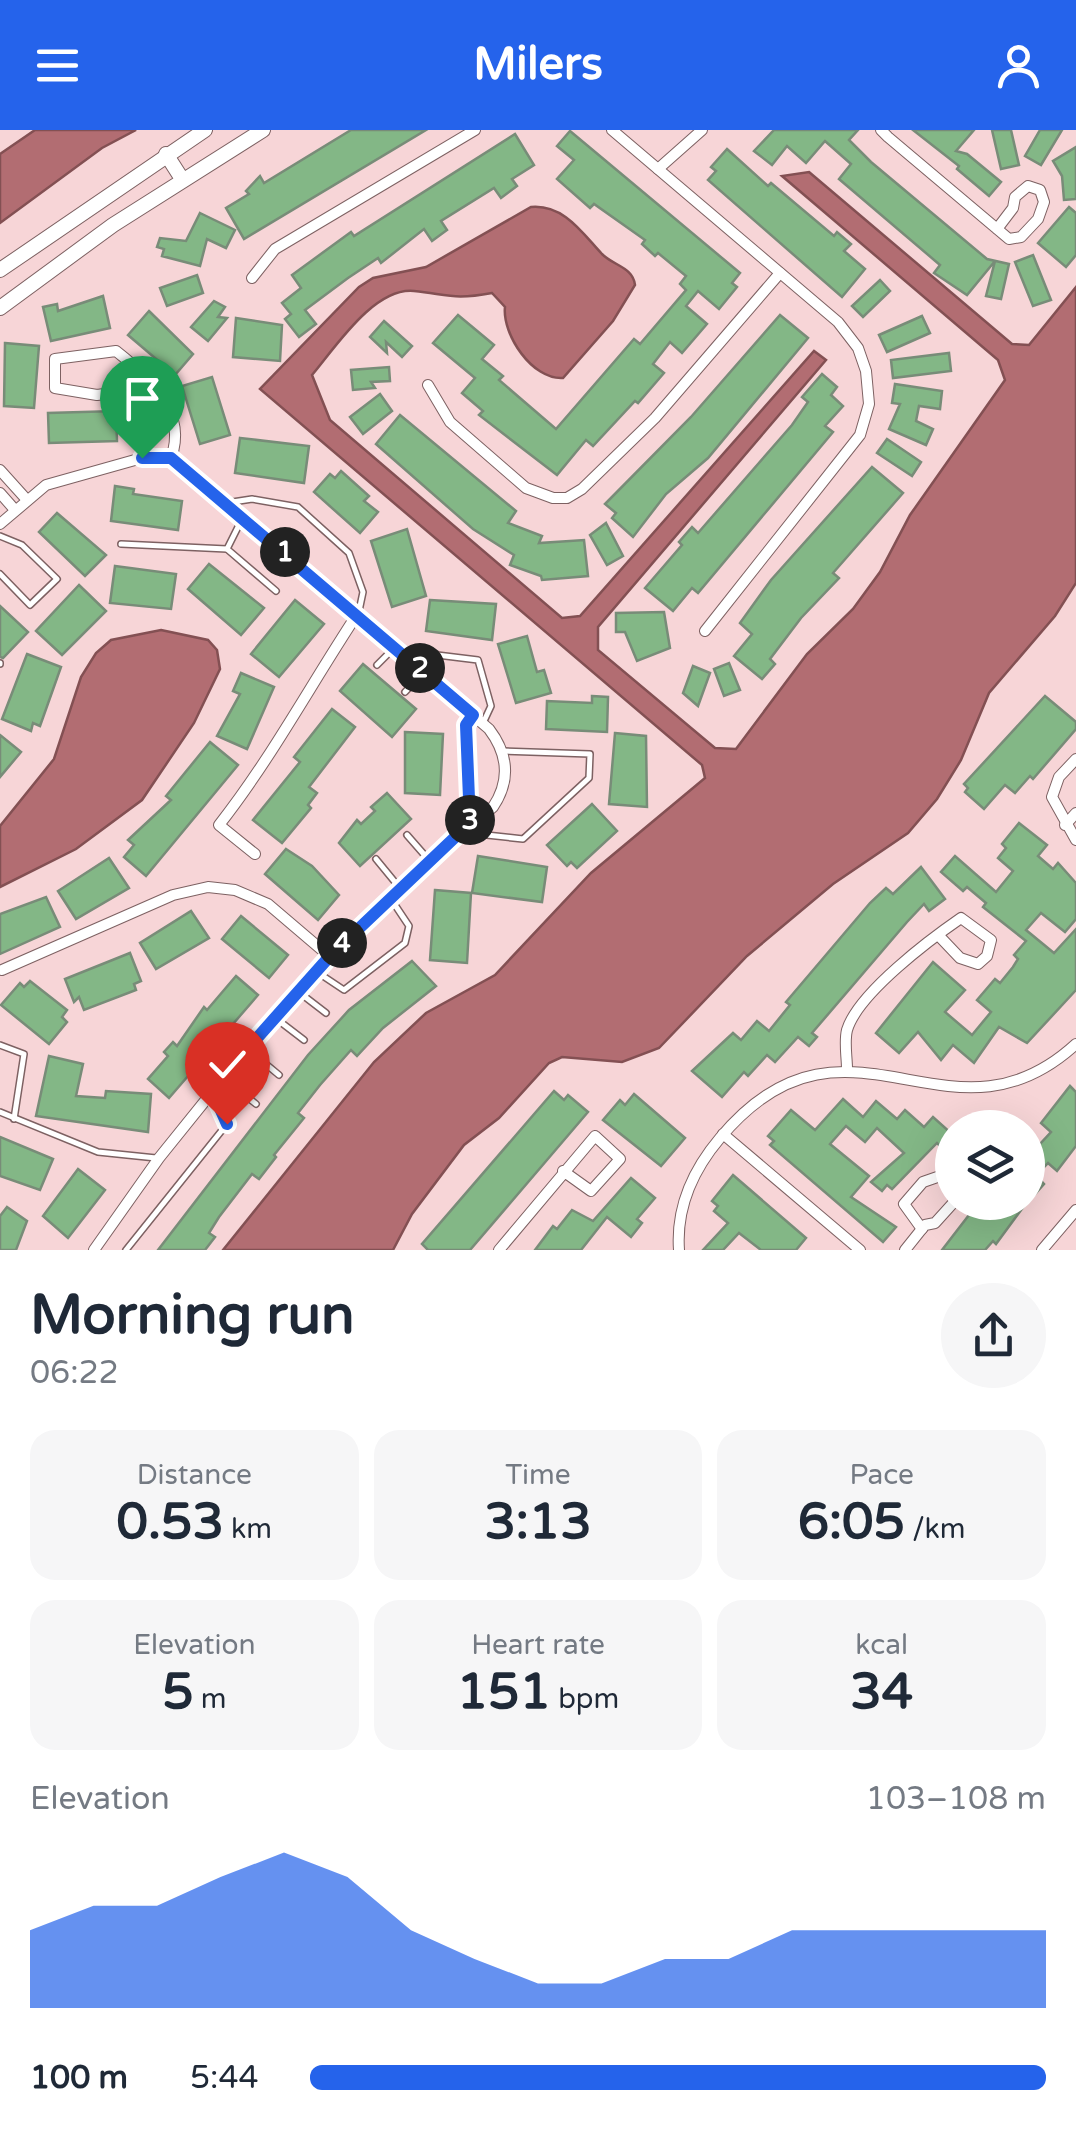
<!DOCTYPE html>
<html lang="en">
<head>
<meta charset="utf-8">
<style>
  body { margin:0; font-family:"Varela Round",sans-serif; background:#f6f6f7; color:#1f2937; height:100vh; display:flex; flex-direction:column; font-size:38px; white-space:nowrap }
  * { box-sizing:border-box; margin:0 }
  p { font-size:32px; color:#747a83 }
  .icon { flex:none; width:55px; height:55px; fill:none; stroke:currentColor; stroke-width:2; stroke-linecap:round; stroke-linejoin:round }
  .map { position:relative; height:1120px; overflow:hidden }
  .drawer { display:flex; flex-direction:column; background:#fff; flex:1 }
  .drawer>* { flex:none }
  .buttons { position:absolute; left:935px; top:980px; display:grid; gap:20px }
  .buttons a { display:grid; place-items:center; width:110px; height:110px; border-radius:50%; background:#fff; box-shadow:0 10px 40px #0002; font-size:50px }
  .pin { position:absolute; display:grid; place-items:center; width:85px; height:85px; color:#fff; margin:-102px -42px; border-radius:50% 50% 50% 0; rotate:-45deg; box-shadow:0 0 10px #0007 }
  .pin .icon { rotate:45deg }
  .km { position:absolute; width:50px; height:50px; margin:-25px; border-radius:50%; background:#222; color:#fff; font-size:28px; line-height:50px; text-align:center }
  .round { display:grid; place-items:center; flex:none; width:105px; height:105px; border-radius:52px; background:#f6f6f7 }
  .head { display:flex; align-items:center; justify-content:space-between; height:170px; padding:0 30px }
  h1 { font-size:55px; font-weight:700; line-height:75px }
  .metrics { display:grid; grid-template-columns:repeat(3,1fr); gap:15px; height:170px; padding:10px 30px }
  .metrics div { display:grid; align-content:center; border-radius:25px; background:#f6f6f7; text-align:center }
  .metrics b { font-size:50px; font-weight:700 }
  .metrics small { font-size:28px; font-weight:400 }
  .metrics p { font-size:28px }
  .chart { height:280px; padding:20px 30px }
  .chart p { display:flex; justify-content:space-between }
  .chart svg { width:100%; height:180px; margin-top:10px; fill:#2563eb; opacity:.7 }
  ul { padding:0 30px; list-style:none; font-size:32px }
  li { display:grid; grid-template-columns:160px 120px 1fr; align-items:center; height:75px }
  li i { height:25px; border-radius:12px; background:#2563eb }
  header { display:flex; justify-content:space-between; align-items:center; height:130px; padding:0 30px; background:#2563eb; color:#fff; font-size:45px; font-weight:700 }
  .map>svg:first-child { display:block }
  .water { fill:#b26d72; stroke:#835053; stroke-width:2.5 }
  .building { fill:#83b786; stroke:#788c78; stroke-width:2.5 }
  .lines { fill:none; stroke-linecap:round; stroke-linejoin:round }
  .service-casing { stroke:#7d6162; stroke-width:8 }
  .minor-casing { stroke:#7d6162; stroke-width:12 }
  .secondary-casing { stroke:#7d6162; stroke-width:16 }
  .service { stroke:#fff; stroke-width:5 }
  .minor { stroke:#fff; stroke-width:10 }
  .secondary { stroke:#fff; stroke-width:14 }
  .route-casing { stroke:#fff; stroke-width:20 }
  .route { stroke:#2563eb; stroke-width:12 }
</style>
</head>
<body>
<header><svg class="icon" aria-label="menu" viewBox="0 0 24 24"><path d="M4 6h16M4 12h16M4 18h16"/></svg>Milers<svg class="icon" aria-label="person" viewBox="0 0 24 24"><circle cx="12" cy="8" r="4"/><path d="M4 21q1-7 8-7t8 7"/></svg></header>
<div class="map">
<svg width="1076" height="1120" viewBox="0 0 1076 1120">
  <rect width="100%" height="100%" fill="#f7d5d7"/>
  <g class="water">
    <polygon points="35,0 136,0 102,18 0,93 0,24"/>
    <path d="M809 42 1012 214 1029 215 1076 157V453L1055 486 989 563 961 630 937 669 908 703 833 754 747 826 659 918 622 932 562 927 549 933 499 988 464 1015 412 1084 393 1120H223L374 932 426 883 495 845 591 743 705 648 702 635 260 259 359 157 373 148 426 137 531 77C564 74 583 104 602 124 614 136 633 137 635 155L613 191 563 248C532 250 502 204 505 177L492 163C454 170 450 165 414 161 374 157 335 218 312 245L330 290 562 488 580 486 814 221 826 230 598 497V520L715 618 736 619 807 524 853 479 880 442 910 385 1005 250 998 230 782 46Z"/>
    <polygon points="161,500 208,510 217,520 220,539 194,593 142,670 76,719 0,757 0,696 54,629 81,547 96,523 111,510"/>
  </g>
  <g class="building">
    <polygon points="351,0 426,0 244,109 226,78 249,64 246,61 260,46 264,53"/>
    <polygon points="774,0 858,0 849,10 871,32 987,129 1009,134 1001,169 986,166 995,131 967,165 934,143 940,135 839,49 851,34 825,11 806,33 787,16 772,35 754,21"/>
    <polygon points="913,0 974,0 956,21 967,24 1001,52 989,66 957,39 959,36"/>
    <polygon points="992,0 1011,0 1019,35 1001,39"/>
    <polygon points="1040,0 1062,0 1041,35 1025,26"/>
    <polygon points="570,1 740,143 732,153 737,157 719,179 698,161 686,176 707,194 682,223 670,212 653,234 664,243 638,273 635,271 593,316 586,310 557,345 479,285 483,281 462,263 475,248 433,213 458,185 494,215 482,229 503,246 499,250 556,299 634,209 640,214 686,160 680,154 686,146 658,123 655,126 642,114 645,110 594,74 590,78 557,49 574,30 557,16"/>
    <polygon points="515,4 534,35 512,49 517,56 501,68 494,58 441,91 447,100 432,111 424,99 381,133 378,128 348,148 305,180 316,194 299,207 285,189 291,184 282,173 301,158 292,145 351,102 354,106"/>
    <polygon points="1076,17 1076,69 1064,70 1062,46 1053,31"/>
    <polygon points="727,19 768,56 771,53 834,106 837,102 851,114 844,121 865,139 842,167 708,50 716,41 711,37"/>
    <polygon points="1069,77 1076,83 1076,125 1066,137 1038,113"/>
    <polygon points="200,83 235,100 226,118 207,109 200,136 162,126 164,119 157,117 160,108 186,111"/>
    <polygon points="1033,125 1051,170 1033,176 1015,132"/>
    <polygon points="197,145 203,163 167,176 160,158"/>
    <polygon points="880,150 890,161 863,187 852,176"/>
    <polygon points="103,166 110,198 51,211 43,177 57,174 58,181"/>
    <polygon points="214,171 225,177 218,187 227,188 208,211 191,197"/>
    <polygon points="149,181 193,224 175,245 128,205"/>
    <polygon points="780,185 808,208 708,328 666,364 633,407 612,388 616,383 605,374 691,287"/>
    <polygon points="922,186 930,203 887,222 879,205"/>
    <polygon points="236,188 282,195 280,231 233,227"/>
    <polygon points="384,191 412,216 402,227 386,212 387,223 370,207"/>
    <polygon points="5,213 39,216 34,278 4,276"/>
    <polygon points="949,223 951,241 893,248 891,230"/>
    <polygon points="389,237 390,251 371,252 375,258 353,260 351,240"/>
    <polygon points="822,244 837,257 831,265 843,276 825,296 833,302 698,463 692,458 673,481 645,458 682,415 679,412 692,397 698,403 792,295 808,272 802,267"/>
    <polygon points="212,247 230,305 200,314 182,256"/>
    <polygon points="895,254 942,261 940,279 919,276 916,291 933,299 926,315 889,299 900,274 892,273"/>
    <polygon points="380,264 392,281 363,304 350,287"/>
    <polygon points="116,281 117,311 49,313 48,283"/>
    <polygon points="400,285 516,381 508,393 542,406 539,413 584,410 588,446 542,450 541,446 510,435 514,425 473,399 376,314"/>
    <polygon points="240,308 309,316 304,353 235,343"/>
    <polygon points="887,309 921,332 912,346 877,323"/>
    <polygon points="872,337 903,363 833,443 839,448 801,488 770,529 775,534 762,549 734,526 752,504 740,493 771,450"/>
    <polygon points="341,341 369,366 364,371 378,382 360,403 314,362 330,344 335,348"/>
    <polygon points="115,356 134,359 133,364 182,371 178,400 111,391"/>
    <polygon points="57,383 106,425 85,446 39,402"/>
    <polygon points="606,393 623,426 607,435 590,405"/>
    <polygon points="407,399 426,466 392,477 371,411"/>
    <polygon points="209,434 264,478 241,505 188,459"/>
    <polygon points="115,436 176,444 171,479 110,473"/>
    <polygon points="79,455 106,481 62,525 36,501"/>
    <polygon points="295,470 324,494 279,547 251,524"/>
    <polygon points="430,470 496,474 492,510 426,501"/>
    <polygon points="0,476 28,502 3,528 0,527"/>
    <polygon points="664,482 670,518 637,531 625,502 616,502 616,483"/>
    <polygon points="527,506 537,542 544,540 551,563 516,573 498,514"/>
    <polygon points="27,524 61,537 40,596 33,593 31,601 2,589"/>
    <polygon points="729,533 740,560 724,566 714,539"/>
    <polygon points="363,534 416,579 392,607 340,561"/>
    <polygon points="693,536 710,543 698,576 683,563"/>
    <polygon points="241,543 274,557 247,619 217,606 240,564 233,561"/>
    <polygon points="592,566 608,567 607,602 546,599 547,571 592,573"/>
    <polygon points="1045,566 1076,592 1076,599 1033,649 1030,646 1015,663 1005,655 984,679 965,662 968,658 964,654"/>
    <polygon points="332,579 355,597 309,657 317,663 308,675 311,678 282,713 253,690 300,632 294,627"/>
    <polygon points="405,602 443,604 440,665 405,663"/>
    <polygon points="615,603 646,606 647,677 609,674"/>
    <polygon points="0,605 21,622 0,647"/>
    <polygon points="210,612 238,635 146,746 124,727 134,715 128,710 171,670 166,666"/>
    <polygon points="387,663 411,689 360,736 339,713 357,690 361,694 375,681 371,677"/>
    <polygon points="592,674 617,701 577,738 571,732 567,736 547,715"/>
    <polygon points="1019,693 1047,715 1038,726 1053,739 1058,733 1076,753 1076,789 1065,802 1041,783 1026,800 1054,823 1076,799 1076,860 1027,913 999,897 974,933 953,915 941,930 918,902 899,923 876,903 933,832 965,860 945,882 972,905 991,882 977,870 995,849 1000,853 1013,837 1018,829 1014,825 1026,811 983,777 986,773 967,757 963,761 941,742 955,726 996,762 1013,741 998,728 1006,718 1002,714"/>
    <polygon points="286,719 312,736 339,765 318,790 265,744"/>
    <polygon points="478,726 547,737 542,772 472,763"/>
    <polygon points="109,728 129,758 76,789 58,761"/>
    <polygon points="921,737 945,769 929,781 924,774 907,792 812,903 817,907 809,916 798,907 775,932 767,925 748,946 744,942 722,967 692,941 733,903 741,910 757,891 769,901 790,875 786,872 870,773 886,758 893,764"/>
    <polygon points="435,760 471,763 467,833 430,830"/>
    <polygon points="46,767 60,797 0,824 0,784"/>
    <polygon points="191,781 209,808 156,839 140,813"/>
    <polygon points="241,786 288,825 269,848 222,809"/>
    <polygon points="130,823 141,851 134,854 136,860 84,880 79,867 74,872 65,849"/>
    <polygon points="412,831 436,856 383,898 357,926 351,920 320,955 298,983 304,988 274,1025 276,1027 259,1049 252,1044 219,1087 209,1103 215,1107 205,1120 158,1120 308,925 349,880"/>
    <polygon points="236,846 258,865 169,968 148,949 168,926 164,922 173,912 177,916 204,877 207,880"/>
    <polygon points="30,851 67,880 62,887 67,892 49,914 1,875 20,853 24,857"/>
    <polygon points="49,926 83,934 76,966 105,968 106,961 151,964 148,1002 36,986"/>
    <polygon points="1070,956 1076,962 1076,1016 1057,1041 1048,1033 1036,1045 1044,1054 1028,1072 1028,1027 1051,1002 1041,993"/>
    <polygon points="554,961 564,970 568,965 588,982 470,1120 428,1120 422,1114"/>
    <polygon points="634,964 685,1008 661,1036 603,990 620,970 625,975"/>
    <polygon points="843,969 863,987 876,971 897,989 905,980 924,997 933,987 952,1004 952,1027 937,1013 892,1059 887,1055 882,1061 871,1052 904,1023 877,998 865,1012 846,996 830,1014 869,1046 851,1067 896,1097 883,1112 770,1015 774,1011 768,1006 791,980 815,1000"/>
    <polygon points="0,1007 53,1029 40,1060 0,1046"/>
    <polygon points="78,1039 105,1060 68,1108 43,1086"/>
    <polygon points="733,1045 806,1108 796,1120 761,1120 739,1103 723,1120 703,1120 728,1093 714,1081 718,1076 712,1071"/>
    <polygon points="631,1048 655,1068 637,1089 642,1093 631,1107 607,1087 581,1120 535,1120 553,1096 557,1099 572,1080 593,1091"/>
    <polygon points="979,1072 1027,1072 996,1114 993,1111 985,1120 942,1120"/>
    <polygon points="7,1077 27,1091 16,1120 0,1120 0,1086"/>
  </g>
  <g class="lines">
    <defs>
      <g id="service">
        <polyline points="226,373 252,369 298,377 349,423 363,462 359,481"/>
        <polyline points="242,389 227,419 276,461"/>
        <polyline points="0,406 22,415 57,449 30,475 0,444"/>
        <polyline points="121,414 227,419"/>
        <polyline points="0,534 0,533"/>
        <polyline points="377,535 393,519"/>
        <polyline points="417,536 429,524 478,530 491,576 484,591"/>
        <polyline points="405,562 422,544"/>
        <polyline points="470,693 466,595 471,588"/>
        <polyline points="468,703 523,709 589,648 590,624 503,621"/>
        <polyline points="407,705 428,729"/>
        <polyline points="376,729 399,757"/>
        <polyline points="317,842 344,860 405,813 409,796 391,769"/>
        <polyline points="300,863 326,883"/>
        <polyline points="274,887 304,910"/>
        <polyline points="0,915 24,924 14,989"/>
        <polyline points="249,920 279,945"/>
        <polyline points="225,949 256,974"/>
        <polyline points="0,982 98,1022 156,1028"/>
        <polyline points="126,1120 227,994 213,963"/>
      </g>
      <g id="minor">
        <polyline points="612,0 838,192 858,218 866,241 869,274 860,305 705,501"/>
        <polyline points="881,0 888,7 1009,109 1021,107 1038,89 1044,72 1040,60 1028,56 1015,67 1013,78 997,99"/>
        <polyline points="658,39 702,0"/>
        <polyline points="252,148 275,119 475,0"/>
        <polyline points="428,255 450,292 526,358 553,368 567,368 582,359 655,288 780,143"/>
        <path d="M156 257 97 265 55 258V229L116 221C149 247 188 282 171 328"/>
        <polyline points="0,340 27,370"/>
        <polyline points="0,363 15,380"/>
        <path d="M0 394 46 355 142 328H171L489 599C508 624 511 650 493 677L372 782 267 894 159 1028 94 1120"/>
        <polyline points="1076,629 1059,647 1052,667 1076,710"/>
        <polyline points="1065,695 1076,683"/>
        <path d="M255 724 219 695C271 629 311 554 358 483"/>
        <polyline points="2,840 173,765 208,757 235,760 268,774 329,826"/>
        <path d="M847 939C847 927 844 912 847 900 858 863 932 808 961 788L991 810 987 826 978 834 960 828 940 807"/>
        <polyline points="723,1004 860,1120"/>
        <polyline points="922,1099 904,1074 923,1052 946,1044 952,1050"/>
        <polyline points="499,1120 595,1006 620,1029 591,1061 563,1041"/>
        <path d="M679 1120C676 1077 693 1040 720 1008 847 856 949 1031 1076 914"/>
        <polyline points="905,1120 925,1095 935,1093 954,1072"/>
        <polyline points="1042,1120 1076,1080"/>
      </g>
      <g id="secondary">
        <polyline points="166,24 182,49"/>
        <polyline points="0,140 205,0"/>
        <polyline points="0,178 113,95 263,0"/>
      </g>
    </defs>
    <use href="#service" class="service-casing"/>
    <use href="#minor" class="minor-casing"/>
    <use href="#secondary" class="secondary-casing"/>
    <use href="#service" class="service"/>
    <use href="#minor" class="minor"/>
    <use href="#secondary" class="secondary"/>
  </g>
  <g class="lines">
    <defs>
      <polyline id="route" points="142,328 171,328 473,585 466,595 470,693 330,826 217,953 212,960 227,994"/>
    </defs>
    <use href="#route" class="route-casing"/>
    <use href="#route" class="route"/>
  </g>
</svg>
<div class="buttons">
<a><svg class="icon" aria-label="layers" viewBox="0 0 24 24"><path d="M12 4l9 5-9 5-9-5zM3 14l9 5 9-5"/></svg></a>
</div>
<div class="pin" style="left:142px;top:328px;background:#1e9e55"><svg class="icon" aria-label="arrive" viewBox="0 0 24 24"><path d="M6 21V4h12l-3 4 3 4H6"/></svg></div>
<div class="pin" style="left:227px;top:994px;background:#d93025"><svg class="icon" aria-label="check" viewBox="0 0 24 24"><path d="M5 12l5 5 9-10"/></svg></div>
<b class="km" style="left:285px;top:422px">1</b>
<b class="km" style="left:420px;top:538px">2</b>
<b class="km" style="left:470px;top:690px">3</b>
<b class="km" style="left:342px;top:813px">4</b>
</div>
<section class="drawer">
<div class="head"><div><h1>Morning run</h1><p>06:22</p></div><a class="round"><svg class="icon" aria-label="share" viewBox="0 0 24 24"><path d="M12 15V3M7 8l5-5 5 5M5 13v7h14v-7"/></svg></a></div>
<div class="metrics">
<div><p>Distance</p><b>0.53<small> km</small></b></div>
<div><p>Time</p><b>3:13</b></div>
<div><p>Pace</p><b>6:05<small> /km</small></b></div>
</div>
<div class="metrics">
<div><p>Elevation</p><b>5<small> m</small></b></div>
<div><p>Heart rate</p><b>151<small> bpm</small></b></div>
<div><p>kcal</p><b>34</b></div>
</div>
<div class="chart"><p><span>Elevation</span>103–108 m</p>
<svg viewBox="0 0 160 44" preserveAspectRatio="none"><path d="M0 44V25L10 19L20 19L30 12L40 6L50 12L60 25L70 32L80 38L90 38L100 32L110 32L120 25L130 25L140 25L150 25L160 25V44z"/></svg>
</div>
<ul>
<li><b>100 m</b>5:44<i style="width:100%"></i></li>
</ul>
</section>
</body>
</html>
